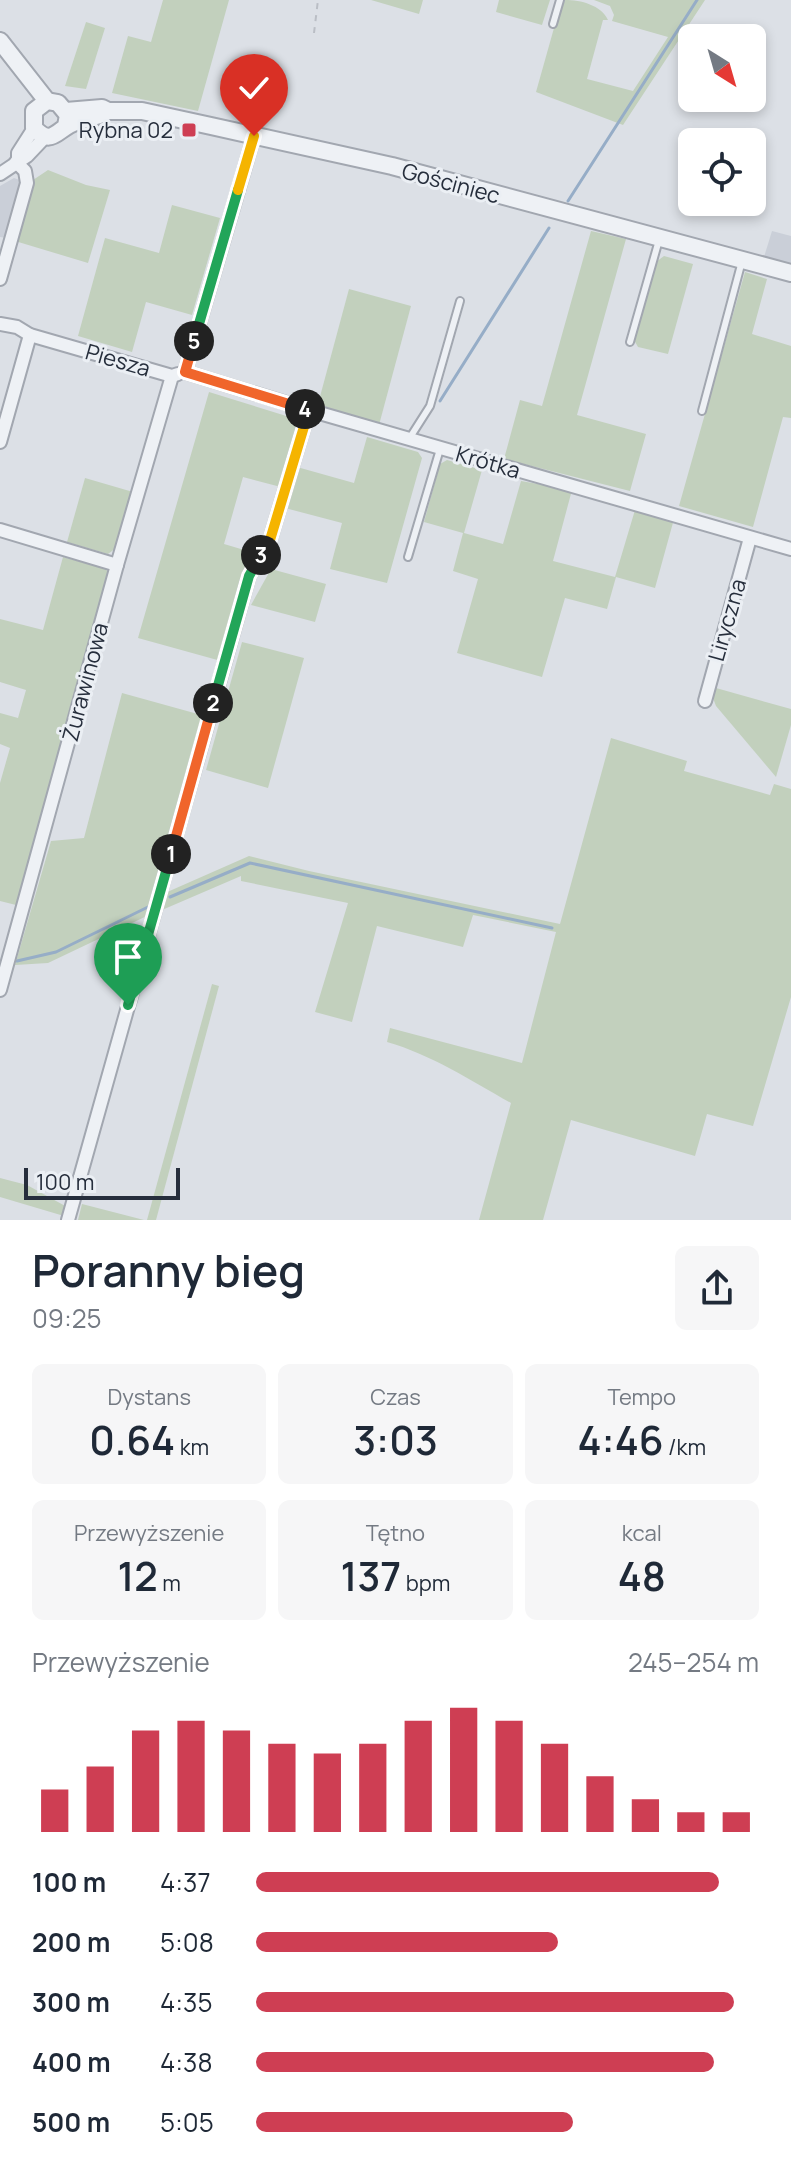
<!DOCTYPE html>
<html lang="pl">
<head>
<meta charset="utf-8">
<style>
  body { margin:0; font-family:Manrope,sans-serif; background:#f6f6f7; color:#1f2937; height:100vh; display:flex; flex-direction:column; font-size:30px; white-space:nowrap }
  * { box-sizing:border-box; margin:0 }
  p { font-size:26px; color:#747a83 }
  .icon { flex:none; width:44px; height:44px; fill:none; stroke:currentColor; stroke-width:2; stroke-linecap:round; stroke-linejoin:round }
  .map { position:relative; height:1220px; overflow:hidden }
  .panel { display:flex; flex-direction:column; background:#fff; flex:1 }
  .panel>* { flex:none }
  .needle { width:52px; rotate:143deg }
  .buttons { position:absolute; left:678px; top:24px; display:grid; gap:16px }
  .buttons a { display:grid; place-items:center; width:88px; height:88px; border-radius:12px; background:#fff; box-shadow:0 4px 12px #0003; font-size:40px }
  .scale { position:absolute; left:24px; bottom:20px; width:156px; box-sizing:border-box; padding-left:8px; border:4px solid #262e3c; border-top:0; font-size:22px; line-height:28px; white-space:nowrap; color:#262e3c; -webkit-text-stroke:6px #ebeff4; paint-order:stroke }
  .pin { position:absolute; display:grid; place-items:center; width:68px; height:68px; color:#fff; margin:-82px -34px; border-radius:50% 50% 50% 0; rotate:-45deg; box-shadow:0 0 8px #0007 }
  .pin .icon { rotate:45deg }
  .km { position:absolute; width:40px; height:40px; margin:-20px; border-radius:50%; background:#222; color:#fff; font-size:22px; line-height:40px; text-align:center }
  .round { display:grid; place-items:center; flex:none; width:84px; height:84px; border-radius:12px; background:#f6f6f7 }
  .head { display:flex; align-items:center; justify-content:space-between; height:136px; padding:0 32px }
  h1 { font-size:44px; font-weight:600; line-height:60px }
  .figures { display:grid; grid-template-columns:repeat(3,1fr); gap:12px; height:136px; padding:8px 32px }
  .figures div { display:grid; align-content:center; border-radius:12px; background:#f6f6f7; text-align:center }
  .figures b { font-size:40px; font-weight:600 }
  .figures small { font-size:22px; font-weight:400 }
  .figures p { font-size:22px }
  .chart { height:224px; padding:16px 32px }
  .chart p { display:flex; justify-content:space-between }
  .chart svg { width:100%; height:144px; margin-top:8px; stroke:#ce3e53; stroke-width:6 }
  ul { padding:0 32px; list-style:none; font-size:26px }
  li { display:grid; grid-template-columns:128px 96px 1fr; align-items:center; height:60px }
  li i { height:20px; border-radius:10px; background:#ce3e53 }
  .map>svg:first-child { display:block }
  .built { fill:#cacfd8 }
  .green { fill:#c2d0bd }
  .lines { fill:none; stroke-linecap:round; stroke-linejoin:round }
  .stream { stroke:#96adc7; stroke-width:3 }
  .service-casing { stroke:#a2a7b0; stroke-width:10 }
  .minor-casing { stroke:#a2a7b0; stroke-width:16 }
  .tertiary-casing { stroke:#a2a7b0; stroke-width:20 }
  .path { stroke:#babec5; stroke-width:2; stroke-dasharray:6 6; stroke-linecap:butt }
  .service { stroke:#eef1f5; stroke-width:6 }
  .minor { stroke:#eef1f5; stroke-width:12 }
  .tertiary { stroke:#eef1f5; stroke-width:16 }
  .split-1-casing { stroke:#fff; stroke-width:16 }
  .split-2-casing { stroke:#fff; stroke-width:16 }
  .split-3-casing { stroke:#fff; stroke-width:16 }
  .split-4-casing { stroke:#fff; stroke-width:16 }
  .split-5-casing { stroke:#fff; stroke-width:16 }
  .split-6-casing { stroke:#fff; stroke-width:16 }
  .split-7-casing { stroke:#fff; stroke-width:16 }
  .split-1 { stroke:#22a559; stroke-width:10 }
  .split-2 { stroke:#f0652b; stroke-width:10 }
  .split-3 { stroke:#22a559; stroke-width:10 }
  .split-4 { stroke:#f5b400; stroke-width:10 }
  .split-5 { stroke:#f0652b; stroke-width:10 }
  .split-6 { stroke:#22a559; stroke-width:10 }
  .split-7 { stroke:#f5b400; stroke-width:10 }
  .poi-dot { fill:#ce3e53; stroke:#ebeff4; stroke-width:3 }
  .labels { text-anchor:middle; stroke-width:6; stroke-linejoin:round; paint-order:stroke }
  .poi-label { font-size:22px; fill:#262e3c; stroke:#ebeff4; text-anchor:end }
  .street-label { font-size:22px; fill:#262e3c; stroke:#ebeff4 }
</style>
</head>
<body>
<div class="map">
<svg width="791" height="1220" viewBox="0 0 791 1220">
  <rect width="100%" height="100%" fill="#dce0e6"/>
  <g class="built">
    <polygon points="14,178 22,181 7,238 0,237 0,186"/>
    <polygon points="772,231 791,236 791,265 764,257"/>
  </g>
  <g class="green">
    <polygon points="163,0 229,0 198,111 112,93 128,36 151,42"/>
    <polygon points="371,0 423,0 419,14"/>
    <polygon points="499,0 550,0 542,25 496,12"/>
    <path d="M565 0C581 0 601 5 608 20H603L587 79 633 91 668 37 612 21 614 15 610 6 594 0H705L623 125 536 92 554 28Z"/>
    <polygon points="86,22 105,28 86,89 65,86"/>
    <polygon points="48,170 86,185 110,190 88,263 15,241 33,180"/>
    <polygon points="172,205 220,218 192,315 146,302 132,352 78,336 105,238 159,253"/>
    <polygon points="591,231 626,239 577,415 646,434 630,491 504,459 520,400 542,406"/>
    <polygon points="664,256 693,264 668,354 638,347 634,340 656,262"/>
    <polygon points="745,272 767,279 752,334 791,346 791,418 783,417 753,527 679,506"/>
    <polygon points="349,289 411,306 379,425 318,404"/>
    <polygon points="209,392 296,419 297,424 282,485 277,486 243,477 224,544 251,552 221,661 138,638"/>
    <polygon points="367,437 418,452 422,458 387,583 330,569 342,523 285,508 297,467 354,483"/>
    <polygon points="447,460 482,470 464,533 503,544 521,481 572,490 553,561 615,577 635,510 674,519 655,588 616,577 607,609 565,598 542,677 457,653 478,579 453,571 463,533 424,522 440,464"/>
    <polygon points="85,478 133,492 116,548 108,554 67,542"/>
    <polygon points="63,557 106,569 109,576 16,905 0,901 0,783 10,748 0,744 0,713 18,718 26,690 0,682 0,619 43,630"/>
    <polygon points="271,569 326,584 315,622 251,605"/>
    <polygon points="242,642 304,658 268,788 206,770"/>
    <polygon points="716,688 791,709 791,725 776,777 716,706 713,698"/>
    <polygon points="122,693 205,716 151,914 48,963 15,965 51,841 84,838"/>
    <path d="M611 738 687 761 684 771 770 795 774 784 791 789V997L753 1126 707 1114 695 1156 571 1120 543 1220H479L511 1103C470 1080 432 1055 387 1042L390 1028 522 1063 556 932 473 915 463 947 377 926 352 1022 315 1012 348 903 241 881V876L162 910 165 893 249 856 309 871 560 924Z"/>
    <polygon points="212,984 219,986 156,1220 147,1220"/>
    <polygon points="0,1178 27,1185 67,1207 64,1216 0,1197"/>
    <polygon points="82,1204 144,1220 78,1220"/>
  </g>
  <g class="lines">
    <g class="stream">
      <polyline points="568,201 697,0"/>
      <polyline points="440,401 549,228"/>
      <polyline points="170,897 250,863 552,928"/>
      <polyline points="17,961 56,952 148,907"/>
    </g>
    <defs>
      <g id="service">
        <polyline points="553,24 560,0"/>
        <polyline points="630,342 659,240"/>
        <polyline points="702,411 742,261"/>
        <polyline points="409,439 430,406 460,301"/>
        <polyline points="408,557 440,449"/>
      </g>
      <g id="minor">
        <polyline points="18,160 18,153 34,128"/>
        <polyline points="0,174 27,156 46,136"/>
        <polyline points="0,279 27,183 25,171 16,162"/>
        <polyline points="0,324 17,327 30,335 172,376 178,374"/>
        <polyline points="185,372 309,410 791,549"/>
        <polyline points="185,372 254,136"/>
        <polyline points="0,442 30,335"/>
        <polyline points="0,530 117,565"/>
        <polyline points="705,701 750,538"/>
        <polyline points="0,990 117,565 172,376"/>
        <polyline points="68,1220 249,576 270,540 309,410"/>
      </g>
      <g id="tertiary">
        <polyline points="0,41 47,101"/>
        <polyline points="66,111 102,108 108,111 142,111 211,126 392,166 791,273"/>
        <path d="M66 126 68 115 58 103 47 101 34 111V128C50 145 55 133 69 125 79 119 92 118 103 114"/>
      </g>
    </defs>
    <use href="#service" class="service-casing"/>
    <use href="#minor" class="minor-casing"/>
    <use href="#tertiary" class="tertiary-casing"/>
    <polyline class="path" points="314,33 318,0"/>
    <use href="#service" class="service"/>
    <use href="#minor" class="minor"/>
    <use href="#tertiary" class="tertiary"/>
  </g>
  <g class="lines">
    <defs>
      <polyline id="split-1" points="128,1005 171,854"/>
      <polyline id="split-2" points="171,854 213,703"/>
      <polyline id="split-3" points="213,703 249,576 261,555"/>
      <polyline id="split-4" points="261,555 270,540 309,410 305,409"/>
      <polyline id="split-5" points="194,341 185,372 305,409"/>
      <polyline id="split-6" points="194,341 238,190"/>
      <polyline id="split-7" points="238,190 254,136"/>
    </defs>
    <use href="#split-1" class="split-1-casing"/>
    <use href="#split-2" class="split-2-casing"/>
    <use href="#split-3" class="split-3-casing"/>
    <use href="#split-4" class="split-4-casing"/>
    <use href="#split-5" class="split-5-casing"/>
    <use href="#split-6" class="split-6-casing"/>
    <use href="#split-7" class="split-7-casing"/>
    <use href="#split-1" class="split-1"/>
    <use href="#split-2" class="split-2"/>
    <use href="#split-3" class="split-3"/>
    <use href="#split-4" class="split-4"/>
    <use href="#split-5" class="split-5"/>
    <use href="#split-6" class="split-6"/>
    <use href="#split-7" class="split-7"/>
  </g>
  <rect class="poi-dot" x="181" y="122" width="16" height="16" rx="4"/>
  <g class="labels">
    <g class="poi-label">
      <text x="173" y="138">Rybna 02</text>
    </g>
    <g class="street-label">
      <text transform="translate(451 183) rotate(15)" y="8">Gościniec</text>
      <text transform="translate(118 360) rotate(16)" y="8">Piesza</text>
      <text transform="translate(488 462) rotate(16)" y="8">Krótka</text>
      <text transform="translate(727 620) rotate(-74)" y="8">Liryczna</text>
      <text transform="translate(85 682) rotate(-75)" y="8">Żurawinowa</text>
    </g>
  </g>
</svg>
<div class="buttons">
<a><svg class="needle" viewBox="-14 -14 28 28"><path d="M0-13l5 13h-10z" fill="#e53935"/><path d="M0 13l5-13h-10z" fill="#747a83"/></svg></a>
<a><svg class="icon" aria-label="locate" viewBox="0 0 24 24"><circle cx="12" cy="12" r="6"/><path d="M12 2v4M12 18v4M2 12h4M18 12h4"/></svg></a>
</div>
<div class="scale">100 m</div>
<div class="pin" style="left:128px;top:1005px;background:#1e9e55"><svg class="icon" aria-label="arrive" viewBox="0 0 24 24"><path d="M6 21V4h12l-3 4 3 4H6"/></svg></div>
<div class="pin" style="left:254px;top:136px;background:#d93025"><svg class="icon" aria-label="check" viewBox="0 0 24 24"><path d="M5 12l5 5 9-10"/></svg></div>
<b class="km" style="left:171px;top:854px">1</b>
<b class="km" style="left:213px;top:703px">2</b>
<b class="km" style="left:261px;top:555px">3</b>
<b class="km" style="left:305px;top:409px">4</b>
<b class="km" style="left:194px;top:341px">5</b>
</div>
<section class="panel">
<div class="head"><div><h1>Poranny bieg</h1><p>09:25</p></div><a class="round"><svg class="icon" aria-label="share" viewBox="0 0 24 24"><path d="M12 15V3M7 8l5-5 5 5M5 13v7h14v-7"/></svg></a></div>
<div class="figures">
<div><p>Dystans</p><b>0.64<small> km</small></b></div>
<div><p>Czas</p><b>3:03</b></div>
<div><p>Tempo</p><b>4:46<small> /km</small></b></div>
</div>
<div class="figures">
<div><p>Przewyższenie</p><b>12<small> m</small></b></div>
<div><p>Tętno</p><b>137<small> bpm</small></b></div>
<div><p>kcal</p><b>48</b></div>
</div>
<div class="chart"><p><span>Przewyższenie</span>245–254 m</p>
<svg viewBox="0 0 160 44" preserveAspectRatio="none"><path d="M5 44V31M15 44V24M25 44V13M35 44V10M45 44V13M55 44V17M65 44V20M75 44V17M85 44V10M95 44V6M105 44V10M115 44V17M125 44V27M135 44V34M145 44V38M155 44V38"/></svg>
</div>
<ul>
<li><b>100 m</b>4:37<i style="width:92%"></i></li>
<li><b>200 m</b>5:08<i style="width:60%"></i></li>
<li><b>300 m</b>4:35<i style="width:95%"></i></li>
<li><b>400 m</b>4:38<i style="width:91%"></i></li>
<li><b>500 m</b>5:05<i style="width:63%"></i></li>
</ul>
</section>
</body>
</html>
